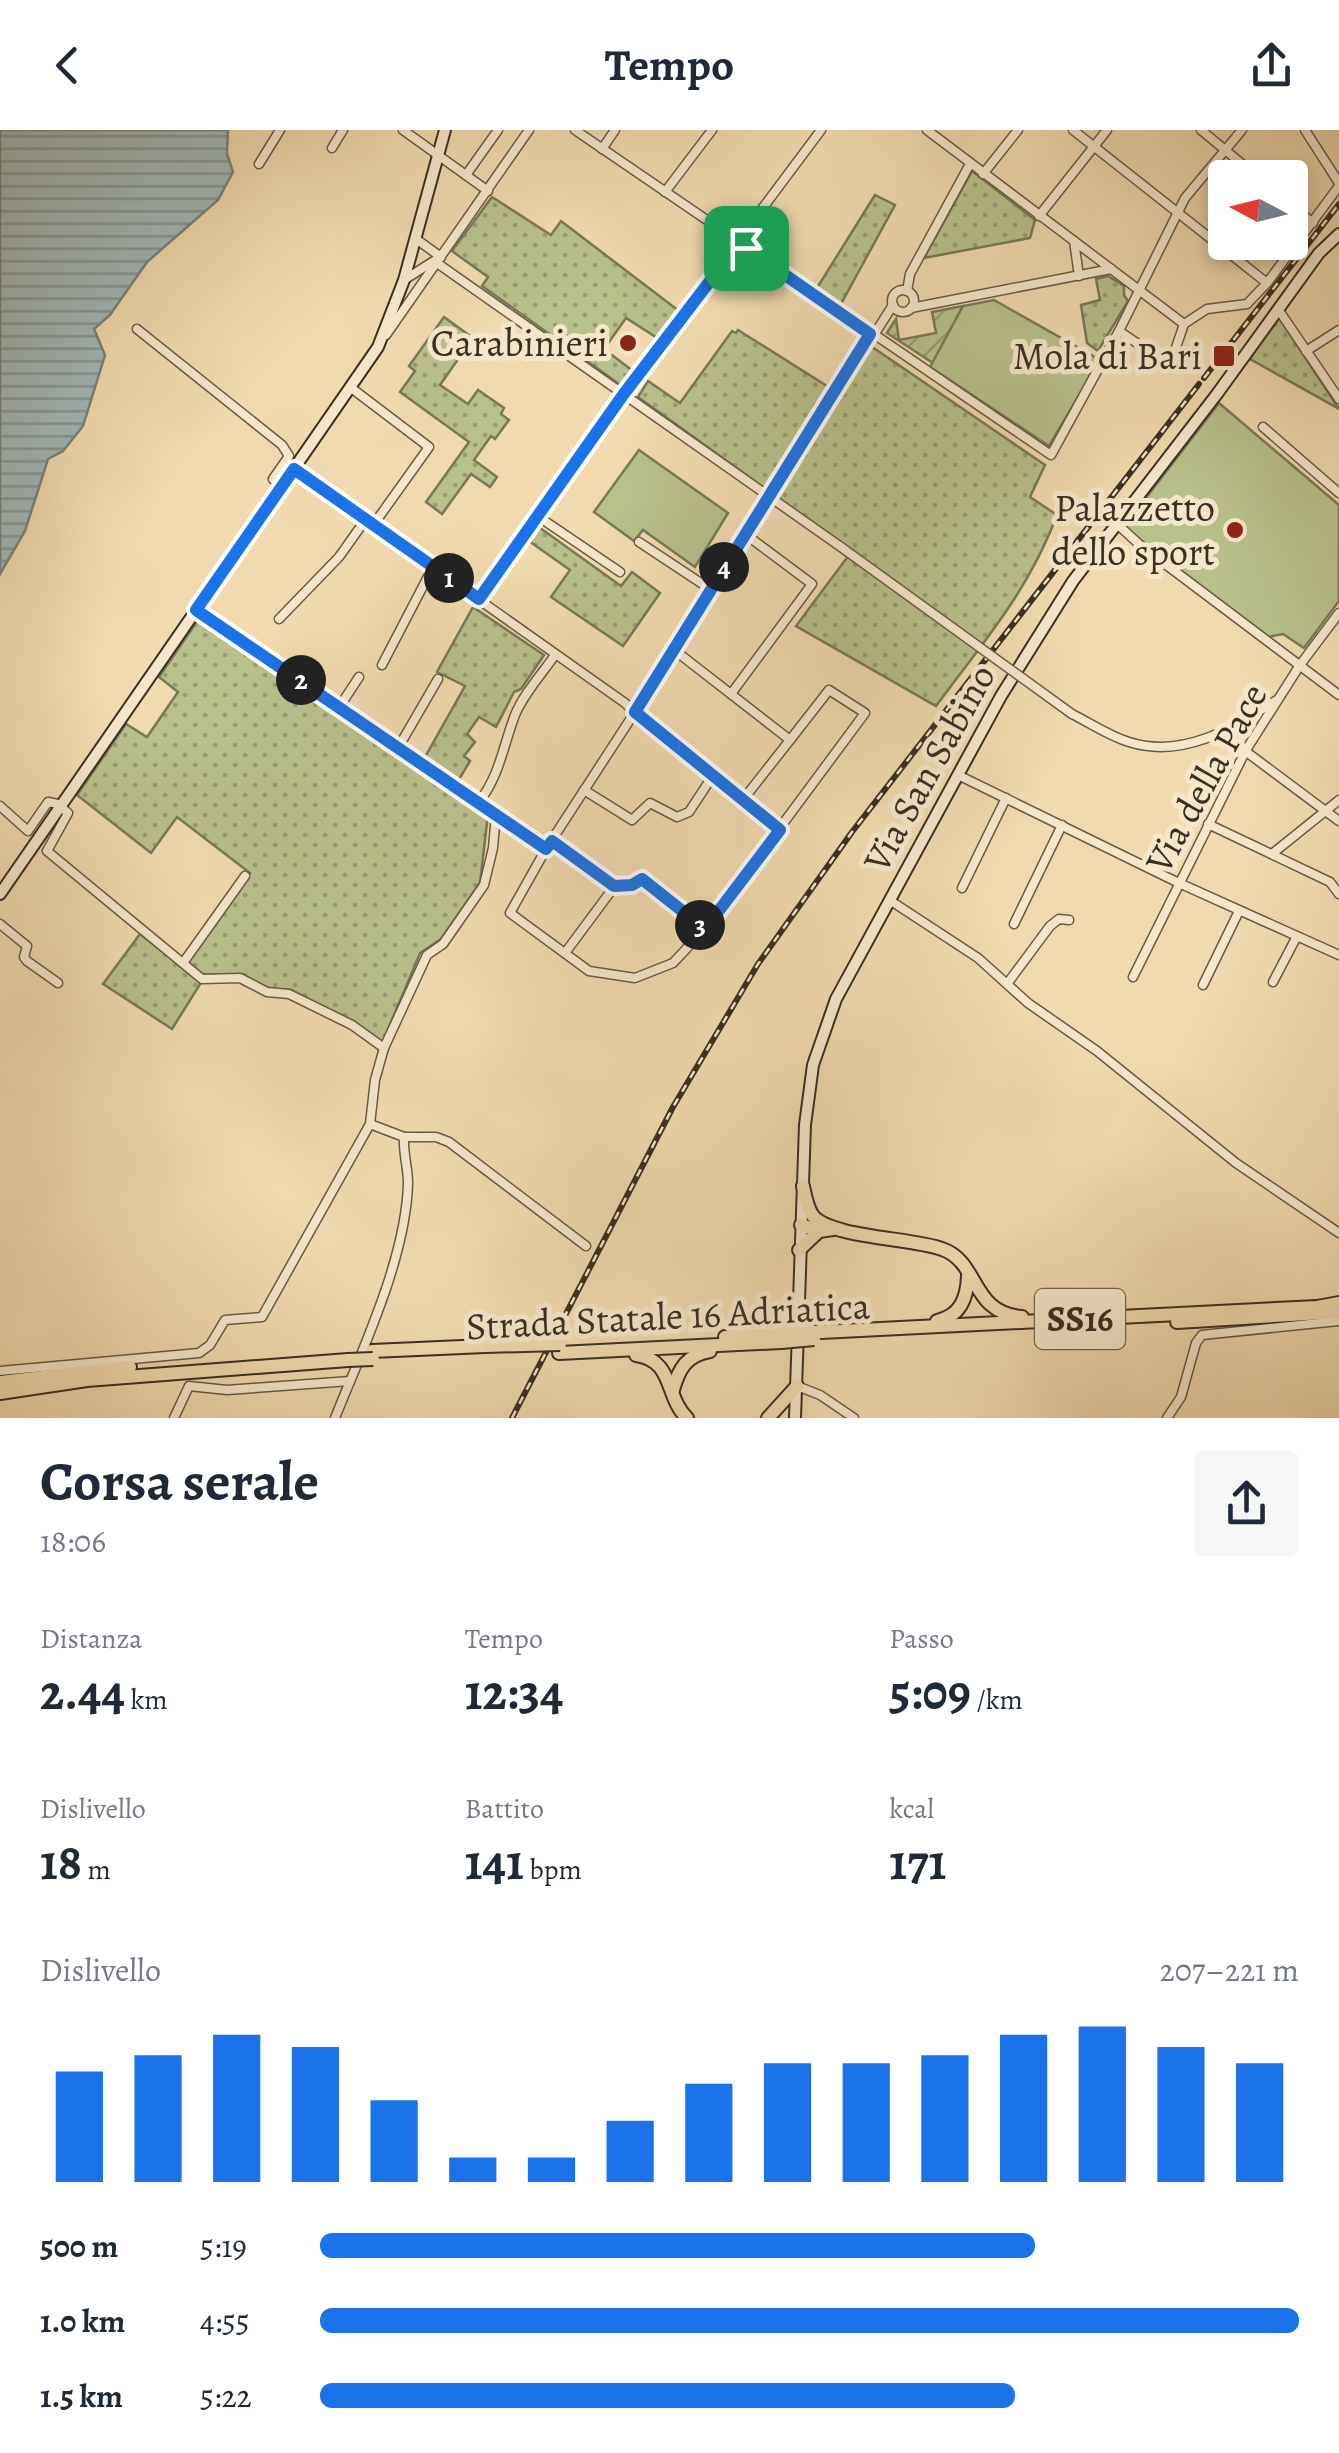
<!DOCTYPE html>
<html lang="it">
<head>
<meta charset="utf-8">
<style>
  body { margin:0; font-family:Alegreya,serif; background:#f6f6f7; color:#1f2937; height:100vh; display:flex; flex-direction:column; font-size:38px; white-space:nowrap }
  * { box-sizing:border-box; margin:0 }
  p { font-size:32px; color:#747a83 }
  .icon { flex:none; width:55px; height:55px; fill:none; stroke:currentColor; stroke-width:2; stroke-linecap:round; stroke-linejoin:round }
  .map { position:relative; height:1288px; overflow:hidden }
  .details { display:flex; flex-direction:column; background:#fff; flex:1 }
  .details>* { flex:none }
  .needle { width:65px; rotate:277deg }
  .tools { position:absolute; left:1208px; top:30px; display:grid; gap:20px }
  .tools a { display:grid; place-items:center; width:100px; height:100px; border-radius:10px; background:#fff; box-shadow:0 5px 15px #0003; font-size:50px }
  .pin { position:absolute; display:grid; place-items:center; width:85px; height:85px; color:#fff; margin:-42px; border-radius:20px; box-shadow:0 5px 15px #0006 }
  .km { position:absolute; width:50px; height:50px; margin:-25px; border-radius:50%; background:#222; color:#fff; font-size:28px; line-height:50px; text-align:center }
  .round { display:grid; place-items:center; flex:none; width:105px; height:105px; border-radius:10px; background:#f6f6f7 }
  .headline { display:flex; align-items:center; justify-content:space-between; height:170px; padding:0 40px }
  h1 { font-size:55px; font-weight:600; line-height:75px }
  .stats { display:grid; grid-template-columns:repeat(3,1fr); gap:15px; height:170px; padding:10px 40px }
  .stats div { display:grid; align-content:center }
  .stats b { font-size:50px; font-weight:600 }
  .stats small { font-size:28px; font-weight:400 }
  .stats p { font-size:28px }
  .chart { height:280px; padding:20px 40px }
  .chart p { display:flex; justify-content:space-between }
  .chart svg { width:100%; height:180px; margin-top:10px; stroke:#1a73e8; stroke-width:6 }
  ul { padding:0 40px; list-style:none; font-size:32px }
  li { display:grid; grid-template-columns:160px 120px 1fr; align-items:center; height:75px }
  li i { height:25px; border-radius:12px; background:#1a73e8 }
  header { display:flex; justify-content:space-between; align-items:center; height:130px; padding:0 40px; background:#fff; font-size:45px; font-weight:600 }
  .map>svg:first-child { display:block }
  .grass { fill:url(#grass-dots); stroke:#797858; stroke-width:2.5 }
  .garden { fill:url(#garden-furrows); stroke:#797858; stroke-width:2.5 }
  .pitch { fill:#b8c08c; stroke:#797858; stroke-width:2.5 }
  .water { fill:url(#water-rules); stroke:#78817c; stroke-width:2.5 }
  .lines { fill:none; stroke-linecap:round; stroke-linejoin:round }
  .street-casing { stroke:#685a46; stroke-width:11 }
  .secondary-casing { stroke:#3a2f23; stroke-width:14 }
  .highway-casing { stroke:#3a2f23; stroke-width:16 }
  .street { stroke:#f6e7cb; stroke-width:8 }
  .secondary { stroke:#f6e7cb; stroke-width:10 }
  .highway { stroke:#f1daaf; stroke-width:12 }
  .rail-casing { stroke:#3a2f23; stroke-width:6 }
  .rail { stroke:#f6e7cb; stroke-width:2.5; stroke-dasharray:8; stroke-linecap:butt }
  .street-bridge-casing { stroke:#685a46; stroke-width:11; stroke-linecap:butt }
  .highway-bridge-casing { stroke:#3a2f23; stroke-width:16; stroke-linecap:butt }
  .street-bridge { stroke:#f6e7cb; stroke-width:8 }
  .highway-bridge { stroke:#f1daaf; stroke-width:12 }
  .route-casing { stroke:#fff; stroke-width:20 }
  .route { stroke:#1a73e8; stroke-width:12 }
  .poi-dot { fill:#8f2418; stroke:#f6e7cb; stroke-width:4 }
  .labels { text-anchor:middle; stroke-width:10; stroke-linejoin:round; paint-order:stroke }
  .shield { fill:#f6e7cb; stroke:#726655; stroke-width:2.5 }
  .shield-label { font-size:35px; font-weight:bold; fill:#3a2f23 }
  .poi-label { font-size:38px; fill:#3a2f23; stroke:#f6e7cb; text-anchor:end }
  .street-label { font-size:38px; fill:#3a2f23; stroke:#f6e7cb }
</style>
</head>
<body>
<header><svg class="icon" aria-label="back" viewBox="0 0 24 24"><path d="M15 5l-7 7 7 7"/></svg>Tempo<svg class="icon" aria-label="share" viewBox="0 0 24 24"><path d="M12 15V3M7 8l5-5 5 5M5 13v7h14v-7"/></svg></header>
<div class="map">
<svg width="1339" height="1288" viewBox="0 0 1339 1288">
  <defs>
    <pattern id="grass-dots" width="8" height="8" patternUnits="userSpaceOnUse" patternTransform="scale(2.5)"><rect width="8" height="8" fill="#b8c08c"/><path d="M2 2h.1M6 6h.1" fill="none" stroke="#979c72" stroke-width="1.8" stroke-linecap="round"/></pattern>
    <pattern id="garden-furrows" width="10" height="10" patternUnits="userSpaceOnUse" patternTransform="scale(2.5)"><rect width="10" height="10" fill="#b8c08c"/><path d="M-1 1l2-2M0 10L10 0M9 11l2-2" fill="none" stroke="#979c72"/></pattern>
    <pattern id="water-rules" width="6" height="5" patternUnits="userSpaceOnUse" patternTransform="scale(2.5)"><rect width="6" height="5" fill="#a1b7b7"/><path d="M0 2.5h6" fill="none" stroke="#849594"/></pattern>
  </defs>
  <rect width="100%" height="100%" fill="#f1daaf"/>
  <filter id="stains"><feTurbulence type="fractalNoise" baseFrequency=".002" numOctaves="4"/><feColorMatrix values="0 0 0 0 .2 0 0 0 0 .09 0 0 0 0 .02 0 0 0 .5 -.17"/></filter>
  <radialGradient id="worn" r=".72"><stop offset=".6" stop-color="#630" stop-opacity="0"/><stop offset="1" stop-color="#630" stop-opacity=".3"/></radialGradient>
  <g class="grass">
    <polygon points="972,41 1035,90 1030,108 924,128"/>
    <polygon points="875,65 895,75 841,174 817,158"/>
    <polygon points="492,67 551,105 561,91 679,181 659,209 626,188 604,219 633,241 622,256 482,156 488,147 452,121"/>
    <polygon points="1108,146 1124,156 1124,165 1128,171 1098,221 1087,213 1081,175 1100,170 1096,149"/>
    <polygon points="1278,186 1339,279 1250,229"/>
    <polygon points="444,187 473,208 440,255 468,274 478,260 504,278 501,284 509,290 495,309 491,306 474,330 497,347 490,357 471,344 442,384 426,372 469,312 400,262 415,241 409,236"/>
    <path d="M738 200 827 256 859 208 1045 335 1030 367 1057 385C1028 462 984 511 936 576L796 496 852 421 638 267 648 251 680 273 732 201 736 203Z"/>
    <polygon points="536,395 621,456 632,442 660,463 623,516 551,467 570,440 526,409"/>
    <polygon points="473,477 544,525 521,559 514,562 496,597 479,587 467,604 475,612 464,626 470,631 457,653 424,629 465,556 437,542"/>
    <polygon points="200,487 488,684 480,753 441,809 420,823 382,914 354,893 291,860 268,859 239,844 202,845 187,832 250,743 177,687 151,723 77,665 126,594 147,607 178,562 159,547"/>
    <polygon points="140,804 202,851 172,899 103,854"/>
  </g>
  <polygon class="garden" points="963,176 933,233 887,203 896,189 899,210 936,203 932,182"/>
  <g class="pitch">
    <polygon points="994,170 1100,230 1049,316 930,237 963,176"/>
    <polygon points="1219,273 1339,375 1339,471 1304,518 1283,504 1268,507 1135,406 1125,395"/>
    <polygon points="639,320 728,383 695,437 643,400 634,411 594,382"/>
  </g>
  <polygon class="water" points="0,0 228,0 227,24 233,42 218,70 147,132 110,185 94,199 105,225 83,296 63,321 48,329 25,401 0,444"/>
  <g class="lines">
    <defs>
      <g id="street">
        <polyline points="403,0 488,61"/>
        <polyline points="575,0 1051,325 1119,201 1185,68 1242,0"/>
        <polyline points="927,0 1184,194"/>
        <polyline points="1073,0 1267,153"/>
        <polyline points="1201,0 1259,48"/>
        <polyline points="1305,0 1339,53"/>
        <polyline points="332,18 343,0"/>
        <polyline points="602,19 615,0"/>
        <polyline points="259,34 280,0"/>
        <polyline points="983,44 1018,0"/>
        <polyline points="466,45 498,0"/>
        <polyline points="665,62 712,0"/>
        <polyline points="1290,74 1313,93"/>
        <polyline points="1039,86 1107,0"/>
        <polyline points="416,109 441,127"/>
        <polyline points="1074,111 1079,146"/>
        <polyline points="437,133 841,417"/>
        <polyline points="404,150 437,129"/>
        <circle cx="903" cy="171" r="11"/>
        <polyline points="907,161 910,144 970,34"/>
        <polyline points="911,178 1111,139"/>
        <polyline points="1278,179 1339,269"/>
        <polyline points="137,199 282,315 289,326 273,349 281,358"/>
        <polyline points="1119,201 1165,232 1171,232 1184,194 1207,179 1247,174 1267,153 1339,56"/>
        <polyline points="386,205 529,0"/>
        <polyline points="874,205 893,175"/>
        <polyline points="1306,221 1339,200"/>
        <polyline points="350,257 429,317 374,394"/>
        <polyline points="1263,297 1339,363"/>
        <polyline points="294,339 625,573 646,593 779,700"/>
        <polyline points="536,385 620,442"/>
        <polyline points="1117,394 1140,415 1339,565"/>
        <polyline points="639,412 710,459"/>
        <polyline points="479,469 623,265 821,0"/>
        <polyline points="196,481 546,719"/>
        <polyline points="279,489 339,427 366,389"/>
        <polyline points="673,519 790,610 742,671"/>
        <polyline points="382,535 433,437"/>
        <polyline points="731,564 812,454 745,404"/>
        <polyline points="340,576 359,547"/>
        <path d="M1072 584C1090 593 1109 606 1129 612 1182 629 1232 599 1275 571"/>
        <polyline points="1221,603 1339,691"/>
        <polyline points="790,610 829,560 865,583 705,799 673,833 635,848 589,841 510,783 546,719 635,582 870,203"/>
        <polyline points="398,618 438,549"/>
        <polyline points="958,645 1179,753 1339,825"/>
        <polyline points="584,660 632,690 650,673 677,687 689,682 712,647"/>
        <path d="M479 672C500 645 503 616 515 585 524 563 542 544 555 525"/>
        <polyline points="0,676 28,701 48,672 58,674 68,683 47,721 202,849 240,848 267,862 289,864 352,895 384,918"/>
        <polyline points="1208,694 1330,752 1339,764"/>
        <polyline points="552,711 614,757 632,755 642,749 705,799"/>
        <polyline points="1272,724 1339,670"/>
        <polyline points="962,758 1006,668"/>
        <polyline points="891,771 978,828 1028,873 1097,921 1236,1033 1339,1103"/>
        <polyline points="0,794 27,816 24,827 27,831 58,853"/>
        <polyline points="1014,794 1062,695"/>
        <polyline points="565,823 614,757"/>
        <polyline points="183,833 245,746"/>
        <polyline points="1133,847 1246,620 1300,535 1339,483"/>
        <polyline points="1273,852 1296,808"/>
        <polyline points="1007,854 1050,796 1059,789 1069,790"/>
        <polyline points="1203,855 1239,781"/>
        <polyline points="404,1007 436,1007 449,1012 586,1116"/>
        <polyline points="0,1241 199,1223 210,1215 225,1190 262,1187 370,994 375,950 384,918 427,825 443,814 484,755 493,718 496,684"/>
        <polyline points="797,1256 820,1265 854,1288"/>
        <polyline points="174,1288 189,1256 227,1260 350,1251"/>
        <path d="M335 1288C363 1218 406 1128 408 1053 408 1038 403 1023 404 1007L370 994"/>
        <polyline points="1167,1288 1181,1267 1196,1213 1202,1205 1339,1191"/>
      </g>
      <g id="secondary">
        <polyline points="0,764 378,217 404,150 445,0"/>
        <polyline points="795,1288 805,995 813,935 836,869 1001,566 1073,451 1217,264 1319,123 1339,104"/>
      </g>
      <g id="highway">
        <path d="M803 1056C805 1066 807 1078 813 1086 832 1108 913 1108 942 1119 980 1132 970 1183 1022 1187"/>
        <polyline points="801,1095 819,1101 833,1099"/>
        <polyline points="799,1120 819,1101"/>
        <path d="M937 1191C960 1186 967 1169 968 1146"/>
        <polyline points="1177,1192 1339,1182"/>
        <polyline points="821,1202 1317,1177 1339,1173"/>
        <polyline points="725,1207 778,1202"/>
        <polyline points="372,1221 485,1216"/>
        <polyline points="559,1223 781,1212"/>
        <path d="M636 1225C674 1230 665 1267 687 1288"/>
        <polyline points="0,1252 130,1237"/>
        <path d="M673 1260C679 1238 687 1225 710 1221"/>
        <polyline points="0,1263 87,1250 348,1230"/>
        <polyline points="768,1288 797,1256"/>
      </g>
    </defs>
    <use href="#street" class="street-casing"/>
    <use href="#secondary" class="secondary-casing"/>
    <use href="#highway" class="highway-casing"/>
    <use href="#street" class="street"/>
    <use href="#secondary" class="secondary"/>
    <use href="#highway" class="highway"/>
    <defs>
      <g id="rail">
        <polyline points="1204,248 1339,74"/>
        <polyline points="512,1288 673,977 758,834 852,702 1199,254"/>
      </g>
    </defs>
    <use href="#rail" class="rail-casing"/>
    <use href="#rail" class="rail"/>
    <defs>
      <polyline id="street-bridge" points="841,417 1072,584"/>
      <g id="highway-bridge">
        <polyline points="778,1202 821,1202"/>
        <polyline points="781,1212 814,1209"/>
        <polyline points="485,1216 560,1214"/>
        <polyline points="348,1230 373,1229"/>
      </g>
    </defs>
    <use href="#street-bridge" class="street-bridge-casing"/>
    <use href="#highway-bridge" class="highway-bridge-casing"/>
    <use href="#street-bridge" class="street-bridge"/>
    <use href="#highway-bridge" class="highway-bridge"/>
  </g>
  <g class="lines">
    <defs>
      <polygon id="route" points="739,113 870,204 635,582 780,700 705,799 642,749 632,755 614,756 552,711 546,719 196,480 294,339 479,469 623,265"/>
    </defs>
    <use href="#route" class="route-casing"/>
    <use href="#route" class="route"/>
  </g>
  <g class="poi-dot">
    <circle cx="628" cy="213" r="10"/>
    <rect x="1212" y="214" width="24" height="24" rx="5"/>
    <circle cx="1235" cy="400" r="10"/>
  </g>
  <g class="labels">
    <rect class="shield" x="1035" y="1159" width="90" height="60" rx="8"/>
    <g class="shield-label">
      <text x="1080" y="1201">SS16</text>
    </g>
    <g class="poi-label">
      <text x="608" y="226">Carabinieri</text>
      <text x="1202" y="239">Mola di Bari</text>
      <text x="1215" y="391">Palazzetto<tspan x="1215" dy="44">dello sport</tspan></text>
    </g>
    <g class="street-label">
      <text transform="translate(929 638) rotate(-61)" y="13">Via San Sabino</text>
      <text transform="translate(1206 648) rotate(-61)" y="13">Via della Pace</text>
      <text transform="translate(668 1186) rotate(-3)" y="13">Strada Statale 16 Adriatica</text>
    </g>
  </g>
  <rect width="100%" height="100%" filter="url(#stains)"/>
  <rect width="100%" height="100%" fill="url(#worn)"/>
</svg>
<div class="tools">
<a><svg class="needle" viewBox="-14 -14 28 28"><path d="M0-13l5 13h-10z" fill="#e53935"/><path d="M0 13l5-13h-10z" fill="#747a83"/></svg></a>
</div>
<div class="pin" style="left:746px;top:118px;background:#1e9e55"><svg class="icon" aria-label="arrive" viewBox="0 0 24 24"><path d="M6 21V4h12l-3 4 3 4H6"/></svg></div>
<b class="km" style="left:449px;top:448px">1</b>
<b class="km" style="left:301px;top:550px">2</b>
<b class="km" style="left:700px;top:795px">3</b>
<b class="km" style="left:724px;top:437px">4</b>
</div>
<section class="details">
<div class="headline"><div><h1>Corsa serale</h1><p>18:06</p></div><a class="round"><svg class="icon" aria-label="share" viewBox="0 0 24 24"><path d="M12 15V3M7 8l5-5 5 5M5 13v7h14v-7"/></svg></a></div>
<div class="stats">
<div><p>Distanza</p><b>2.44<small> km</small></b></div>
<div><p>Tempo</p><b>12:34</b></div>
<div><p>Passo</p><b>5:09<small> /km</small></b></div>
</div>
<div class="stats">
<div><p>Dislivello</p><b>18<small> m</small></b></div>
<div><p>Battito</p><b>141<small> bpm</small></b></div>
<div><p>kcal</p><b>171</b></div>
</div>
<div class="chart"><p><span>Dislivello</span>207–221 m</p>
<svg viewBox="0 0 160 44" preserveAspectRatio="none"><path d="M5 44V17M15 44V13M25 44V8M35 44V11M45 44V24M55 44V38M65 44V38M75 44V29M85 44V20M95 44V15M105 44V15M115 44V13M125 44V8M135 44V6M145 44V11M155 44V15"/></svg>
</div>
<ul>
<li><b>500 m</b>5:19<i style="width:73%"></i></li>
<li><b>1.0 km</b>4:55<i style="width:100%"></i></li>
<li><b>1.5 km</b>5:22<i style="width:71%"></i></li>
</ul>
</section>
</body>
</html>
